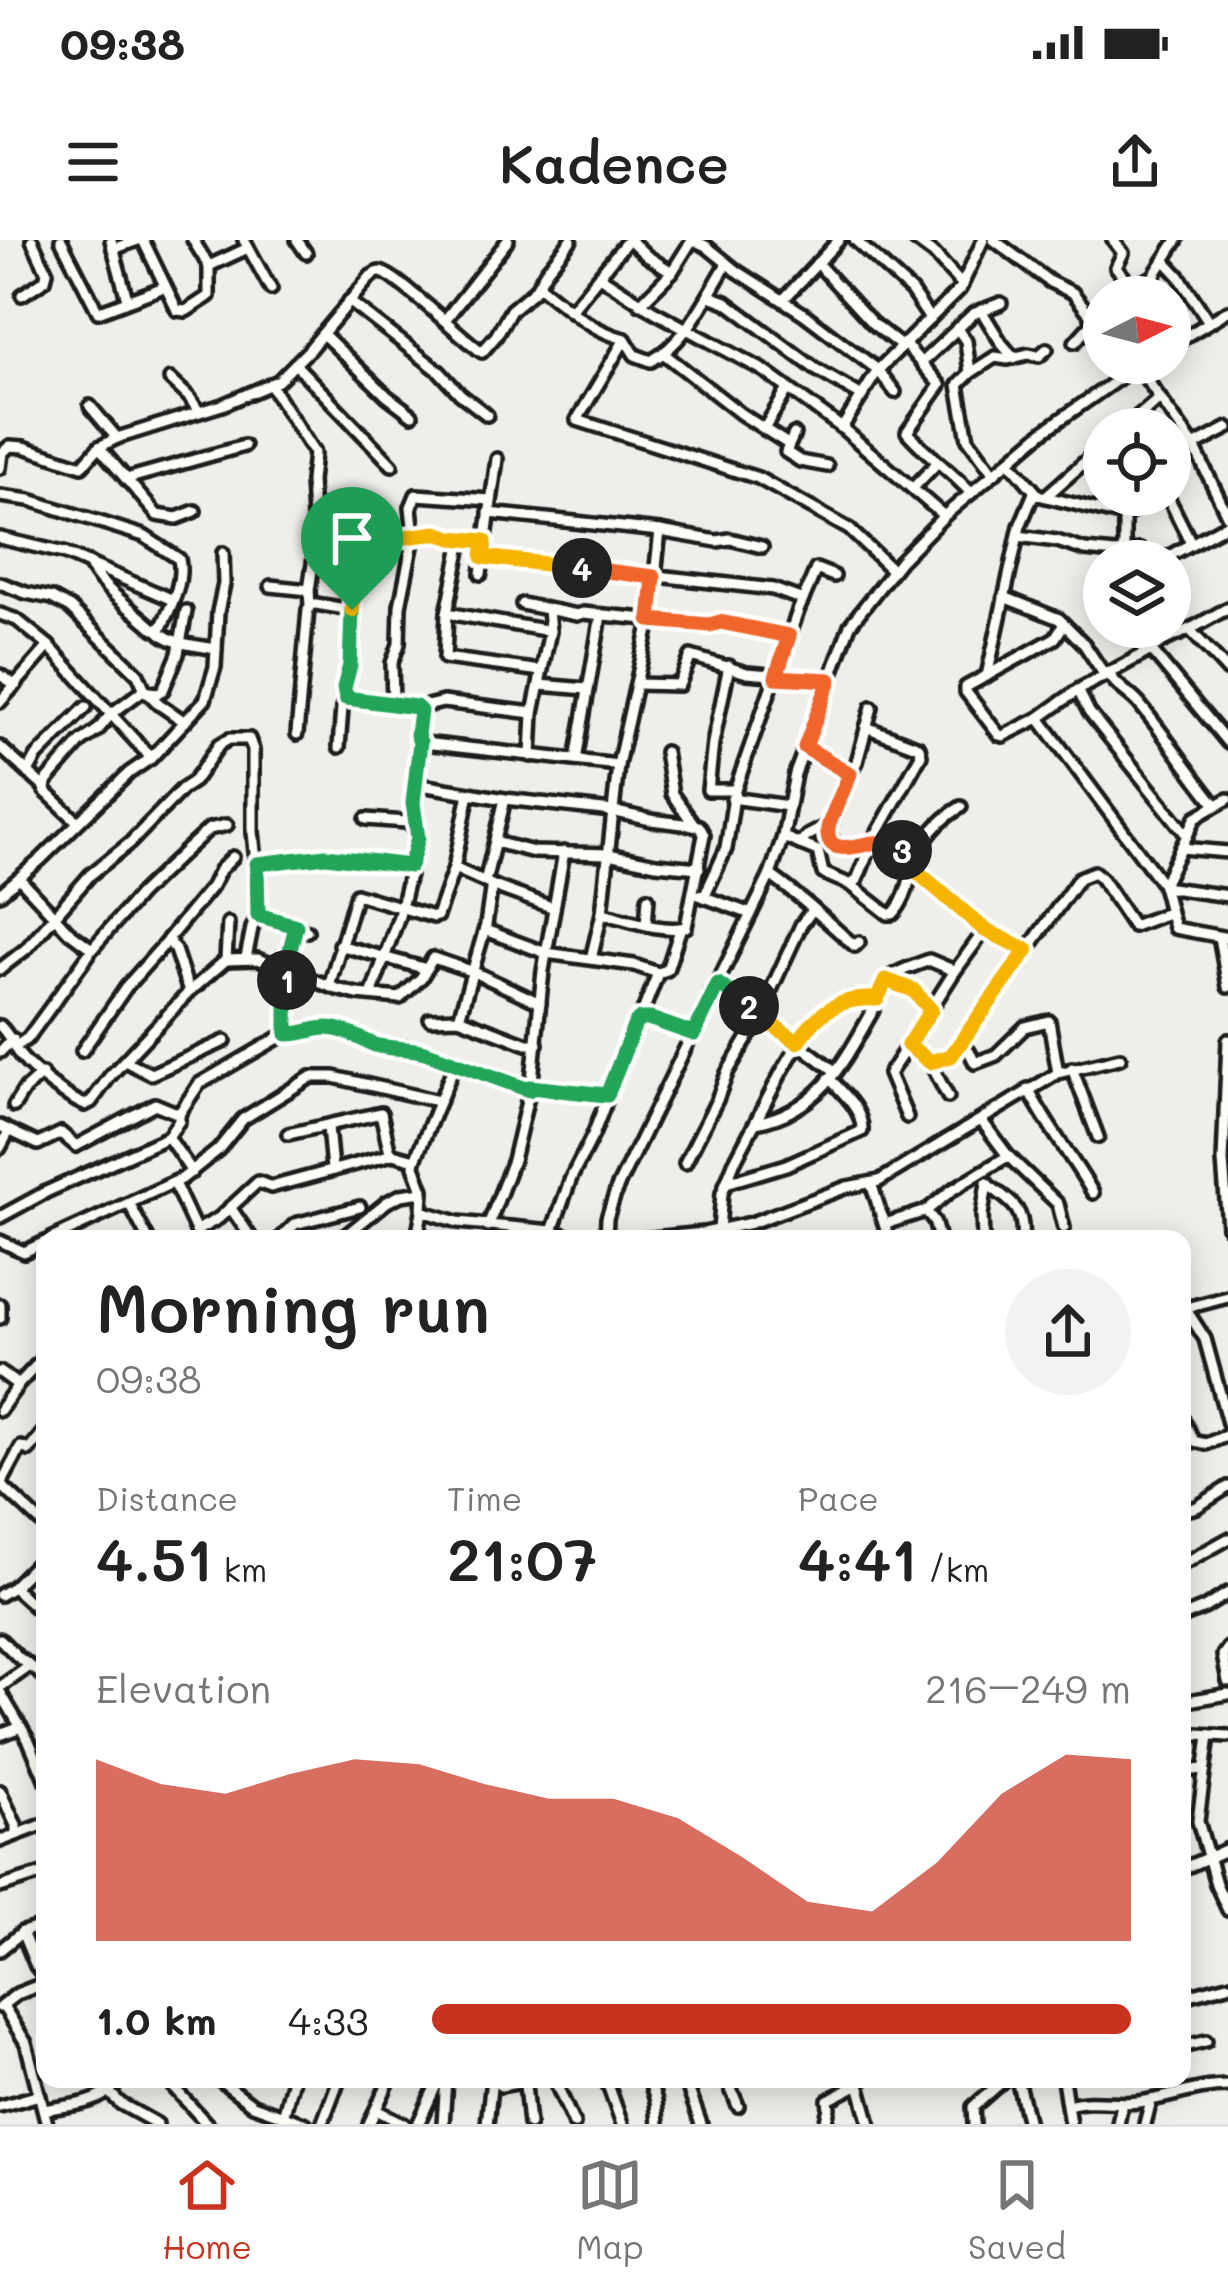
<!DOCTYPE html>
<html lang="en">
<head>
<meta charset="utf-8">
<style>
  body { margin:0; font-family:Mali,sans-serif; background:#f2f2f2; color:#222; height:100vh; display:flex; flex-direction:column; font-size:45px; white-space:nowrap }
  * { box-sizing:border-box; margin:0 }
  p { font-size:39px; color:#767676 }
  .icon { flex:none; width:66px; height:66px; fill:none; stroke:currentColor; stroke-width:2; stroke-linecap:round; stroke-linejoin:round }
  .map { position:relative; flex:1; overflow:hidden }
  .panel { position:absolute; left:36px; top:990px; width:1155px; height:858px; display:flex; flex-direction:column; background:#fff; border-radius:24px; box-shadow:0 6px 30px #0003 }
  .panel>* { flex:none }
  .needle { width:78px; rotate:84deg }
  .fabs { position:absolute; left:1083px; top:36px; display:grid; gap:24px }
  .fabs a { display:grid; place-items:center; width:108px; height:108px; border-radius:50%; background:#fff; box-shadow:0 6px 30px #0003; font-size:60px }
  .pin { position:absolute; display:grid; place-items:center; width:102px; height:102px; color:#fff; margin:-123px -51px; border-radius:50% 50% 50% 0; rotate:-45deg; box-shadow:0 0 12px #0007 }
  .pin .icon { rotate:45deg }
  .km { position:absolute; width:60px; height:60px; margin:-30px; border-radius:50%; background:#222; color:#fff; font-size:33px; line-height:60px; text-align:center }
  .round { display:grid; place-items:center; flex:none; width:126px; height:126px; border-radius:63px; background:#f2f2f2 }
  .headline { display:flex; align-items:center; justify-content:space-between; height:204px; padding:0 60px }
  h1 { font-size:66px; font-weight:600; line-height:90px }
  .metrics { display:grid; grid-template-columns:repeat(3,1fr); gap:18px; height:204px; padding:12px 60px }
  .metrics div { display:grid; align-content:center }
  .metrics b { font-size:60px; font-weight:600 }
  .metrics small { font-size:33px; font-weight:400 }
  .metrics p { font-size:33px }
  .chart { height:336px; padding:24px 60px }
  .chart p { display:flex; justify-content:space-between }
  .chart svg { width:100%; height:216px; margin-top:12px; fill:#c8321e; opacity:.7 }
  ul { padding:0 60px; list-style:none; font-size:39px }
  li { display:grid; grid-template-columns:192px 144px 1fr; align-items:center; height:90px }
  li i { height:30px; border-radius:15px; background:#c8321e }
  .status { display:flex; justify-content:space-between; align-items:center; height:84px; padding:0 60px; background:#fff; direction:ltr }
  .status svg { height:33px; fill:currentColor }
  header { display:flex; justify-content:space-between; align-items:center; height:156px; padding:0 60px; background:#fff; font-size:54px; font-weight:600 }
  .tab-bar { display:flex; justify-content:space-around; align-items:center; height:168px; border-top:3px solid #e0e0e0; background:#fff; font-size:33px; color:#767676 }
  .tab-bar a { display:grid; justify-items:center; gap:6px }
  .tab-bar .current { color:#c8321e }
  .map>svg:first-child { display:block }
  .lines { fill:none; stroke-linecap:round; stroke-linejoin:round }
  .minor-casing { stroke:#1c1c1c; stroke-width:18 }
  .minor { stroke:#fdfcf7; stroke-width:9 }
  .split-1-casing { stroke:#fff; stroke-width:24 }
  .split-2-casing { stroke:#fff; stroke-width:24 }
  .split-3-casing { stroke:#fff; stroke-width:24 }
  .split-4-casing { stroke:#fff; stroke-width:24 }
  .split-5-casing { stroke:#fff; stroke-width:24 }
  .split-1 { stroke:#22a559; stroke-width:15 }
  .split-2 { stroke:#22a559; stroke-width:15 }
  .split-3 { stroke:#f5b400; stroke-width:15 }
  .split-4 { stroke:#f0652b; stroke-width:15 }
  .split-5 { stroke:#f5b400; stroke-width:15 }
</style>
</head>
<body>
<div class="status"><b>09:38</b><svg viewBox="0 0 49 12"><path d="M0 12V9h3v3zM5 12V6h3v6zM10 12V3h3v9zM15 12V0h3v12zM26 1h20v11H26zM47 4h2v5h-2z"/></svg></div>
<header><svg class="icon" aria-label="menu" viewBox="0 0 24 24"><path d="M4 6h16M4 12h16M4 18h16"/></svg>Kadence<svg class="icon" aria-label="share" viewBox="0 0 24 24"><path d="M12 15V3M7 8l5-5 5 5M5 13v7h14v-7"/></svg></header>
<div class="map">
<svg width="1228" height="1884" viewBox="0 0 1228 1884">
  <rect width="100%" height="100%" fill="#f0eeea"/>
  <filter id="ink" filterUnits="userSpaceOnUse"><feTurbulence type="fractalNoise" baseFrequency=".00833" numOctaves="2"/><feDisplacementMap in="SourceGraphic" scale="24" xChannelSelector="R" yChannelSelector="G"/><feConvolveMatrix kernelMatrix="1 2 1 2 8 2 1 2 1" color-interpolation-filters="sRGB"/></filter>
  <g filter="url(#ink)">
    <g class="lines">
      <defs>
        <g id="minor">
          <polyline points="61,0 98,72 164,47"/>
          <polyline points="111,0 127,59"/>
          <polyline points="143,0 177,70 186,71 209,56 209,26"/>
          <polyline points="193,0 209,26 248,8"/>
          <polyline points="244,0 271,49"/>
          <polyline points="297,0 306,13"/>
          <polyline points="630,0 647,16 672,32"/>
          <polyline points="693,0 706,6 737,31 804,74 878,130 895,152"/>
          <polyline points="855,0 911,51 930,79"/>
          <polyline points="915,0 934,14 962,45"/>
          <polyline points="994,0 1050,42 1073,53 1104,92"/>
          <polyline points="1113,0 1123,13 1116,27 1132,47 1153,37 1177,0"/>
          <polyline points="113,9 138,0"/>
          <polyline points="1165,21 1179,36 1209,82"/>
          <polyline points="817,23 872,83 901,106"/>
          <polyline points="599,36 655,72 763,130 842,188 944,276"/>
          <path d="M538 45C565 66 591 91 625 99L635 115 651 121C687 102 706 57 727 24"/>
          <polyline points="22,55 45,40 47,32 32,0"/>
          <polyline points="710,56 726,62 817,130 862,156"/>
          <polyline points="783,60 839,0"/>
          <polyline points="349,61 439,131 460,154 487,175"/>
          <polyline points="640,64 672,32 692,0"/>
          <polyline points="571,70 628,0"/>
          <polyline points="981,70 1002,104 1014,118"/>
          <polyline points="445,80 508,0"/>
          <polyline points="957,88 966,101 970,133 958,145 968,199 994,234"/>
          <polyline points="323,94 387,156 412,175"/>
          <polyline points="625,99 577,180 758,238 849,289 892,330"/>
          <polyline points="1075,102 1093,82"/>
          <path d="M904 103 940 145 907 192C927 215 951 231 971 253"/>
          <polyline points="1170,106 1228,71"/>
          <polyline points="663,113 741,174 788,204"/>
          <polyline points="922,122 973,74 1001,63"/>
          <polyline points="1135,123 1194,206 1228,277"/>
          <polyline points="295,124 392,225"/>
          <polyline points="970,133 995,117 1008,119 1028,114 1039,116 1047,109"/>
          <polyline points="170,139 190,158 199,172"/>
          <polyline points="270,144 314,213 311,241 315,311 309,350 310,366"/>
          <polyline points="90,166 117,198"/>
          <polyline points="842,188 878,130 960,49 983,0"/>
          <polyline points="764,189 788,149"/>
          <polyline points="1123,189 1160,158"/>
          <polyline points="794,194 786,212 800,221 827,226"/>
          <polyline points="99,207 157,275 177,278 195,271"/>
          <polyline points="1170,218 1228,188"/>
          <polyline points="1009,221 1038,255 1124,276 1124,305 1120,321"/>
          <path d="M0 228 2 213 10 206 24 207 82 226 99 207 117 198 222 165 278 141 308 111 371 36C374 35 376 32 380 32 394 32 465 101 482 112L496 96 511 70 535 50 546 31 571 0"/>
          <polyline points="126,239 244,206"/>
          <polyline points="913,248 937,223"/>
          <polyline points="1167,255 1191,303"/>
          <path d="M0 256 30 260 144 296 179 319C184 342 171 366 161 388L154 389C135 371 98 346 89 323"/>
          <polyline points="1046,256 1104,205"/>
          <polyline points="489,273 660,291"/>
          <polyline points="1124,276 1141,267 1140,255"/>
          <polyline points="1018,296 1057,301 1085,310 1115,313 1140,310 1148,321"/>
          <polyline points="0,298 64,313 173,360"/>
          <polyline points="462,300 447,373 550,391"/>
          <polyline points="483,317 598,328 648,337 667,337 773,349 803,360"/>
          <polyline points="1160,321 1228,284"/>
          <polyline points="481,334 497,219"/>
          <polyline points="0,343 26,353 52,358 70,368 138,434 145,450 159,464 185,482"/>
          <polyline points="271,346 309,350"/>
          <polyline points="1004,357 1059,379 1084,404 1104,434"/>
          <polyline points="522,364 577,375 583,373 709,385 720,382 789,396"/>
          <polyline points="1170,372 1180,394"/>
          <polyline points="447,373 445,418 541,431"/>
          <polyline points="0,374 17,380 49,406 151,518"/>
          <polyline points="1064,384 1055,398 966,447 966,452 999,495 1003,496 1039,478 1078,450 1151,410 1161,402 1196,386 1228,368"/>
          <path d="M158 390C171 405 197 405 216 409"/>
          <polyline points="1190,390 1228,431"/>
          <polyline points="1151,410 1228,503"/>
          <polyline points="729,426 713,503 708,550 735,550"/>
          <path d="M1108 432C1115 447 1131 453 1141 466 1167 498 1190 533 1216 565"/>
          <polyline points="0,435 16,445"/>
          <polyline points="987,436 1020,286 1034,253"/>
          <polyline points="636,444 679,445 691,416 747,433 829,440"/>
          <polyline points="540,445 587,449"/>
          <polyline points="1078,450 1089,472 1186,594"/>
          <polyline points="346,458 418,468 420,471 417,495 424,503 618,525"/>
          <polyline points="0,462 49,406"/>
          <polyline points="393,464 392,423 399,404 400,366 414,297 411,267 416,255 491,260"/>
          <polyline points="419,468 443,462 533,473"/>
          <polyline points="1039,478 1163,645 1174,688 1228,698"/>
          <polyline points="297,494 308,370 312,364 316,364 352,370"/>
          <polyline points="0,507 44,547"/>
          <polyline points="339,507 342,468 346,458 344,448 349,425 358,295 398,299 438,293 452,299 485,301"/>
          <polyline points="805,507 849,534"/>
          <polyline points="665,512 672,554 693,583"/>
          <polyline points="531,516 533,473 550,391 548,370"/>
          <polyline points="576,520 601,375"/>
          <polyline points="28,532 37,516 86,467"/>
          <path d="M415 544 505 559 612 571 651 580 699 586 704 595 686 687C661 693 627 679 602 673"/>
          <polyline points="732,558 788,566"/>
          <polyline points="366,579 406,582 417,590"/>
          <polyline points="78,582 45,551 46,542 81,502 98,490 111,474 142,451 158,453 163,450 178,414 186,371"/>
          <path d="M828 587 832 599 839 607C877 609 879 593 916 620"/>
          <path d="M783 597 818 611 823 633 851 645 888 674H893C907 659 909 639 916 620 924 597 941 579 961 567"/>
          <polyline points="495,602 534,612 608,614 656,624 699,628"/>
          <polyline points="800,604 807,596 832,583 849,534 857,522 872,467"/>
          <polyline points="1181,608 1228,612"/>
          <polyline points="257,624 326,617 410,626"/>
          <polyline points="454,628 485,642"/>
          <polyline points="914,629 985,690 1027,710"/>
          <path d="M770 635C801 656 826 681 855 706L859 702"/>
          <polyline points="19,638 69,692 92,709 140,654 184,612 209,589 227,585"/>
          <polyline points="491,645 554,668"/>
          <polyline points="851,645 857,640 872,603 921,515 919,507 866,487"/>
          <polyline points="1163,645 1196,577 1228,559"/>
          <polyline points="1163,647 1228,656"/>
          <polyline points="0,654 40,620 129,533 151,518 205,460 215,427 218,372 224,344 223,313"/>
          <polyline points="699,655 751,674"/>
          <polyline points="704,657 726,609 735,550 798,371 816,329 834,336"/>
          <polyline points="646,684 648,658"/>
          <polyline points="485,690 546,713 634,725 658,733 667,730 680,690"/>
          <polyline points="985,690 955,731 908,805 930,822 951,816 1079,638 1094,632 1101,638 1133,686 1168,673"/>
          <polyline points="1219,697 1228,747"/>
          <polyline points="339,705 427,729"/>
          <polyline points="246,718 252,688 258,675 307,691"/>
          <polyline points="591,719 602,673 618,525 650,381 660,291 717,301 730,299 762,307"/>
          <polyline points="226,720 228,683"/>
          <polyline points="0,729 26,709 90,635 130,603 182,549 194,541 219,505 229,499 249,499 253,510 253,592 258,641 258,675"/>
          <polyline points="886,740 913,750 931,770"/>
          <polyline points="718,744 835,831"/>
          <polyline points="329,746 356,654 433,677 437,676 454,628 469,553"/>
          <polyline points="189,752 175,710 168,699 212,646 220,630 233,617"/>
          <polyline points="371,755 399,676 418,598 413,563 420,501"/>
          <polyline points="759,776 801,685 813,669"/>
          <polyline points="459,778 486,685 491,650 491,645 485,642 505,559"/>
          <polyline points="430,779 459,778 527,804 537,804"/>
          <polyline points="640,779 658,733"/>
          <path d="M0 786C11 796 13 808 22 818 35 833 67 858 85 865L91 862 110 836 189 752 226 720 258 719 337 749 357 754 400 758 421 738 433 718 474 732 540 763"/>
          <polyline points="287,793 288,719 296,686"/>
          <polyline points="1228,800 1223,921 1228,987"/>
          <polyline points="15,807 28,798 89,714"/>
          <polyline points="957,807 969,811 975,823 996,815 1025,787 1049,781 1058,833"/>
          <polyline points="82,811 127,746 168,700"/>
          <polyline points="0,812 13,799"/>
          <polyline points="125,821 151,834 225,801"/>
          <polyline points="930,822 948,857"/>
          <polyline points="1072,828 1098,897"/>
          <polyline points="530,847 607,855"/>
          <path d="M1028 849C1047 886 1072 917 1093 953"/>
          <polyline points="14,866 24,850 42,834"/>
          <polyline points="907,877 889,834 908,805"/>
          <polyline points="981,880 1008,916 1058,964 1064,988"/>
          <path d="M756 883C819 871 843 824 872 772 878 761 877 747 887 739 900 729 915 726 929 720L955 731"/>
          <polyline points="0,886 38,904 61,893 76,906 155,864 179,874"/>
          <polyline points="328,887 332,929"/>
          <polyline points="288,894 381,873 389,909 393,914 415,920 414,926 423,950 422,971 458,982 552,991 576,999"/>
          <polyline points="168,897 192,932"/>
          <polyline points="0,908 9,891"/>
          <polyline points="415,920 455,824"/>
          <polyline points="685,923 717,860 727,833 763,772"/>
          <polyline points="174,943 200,999"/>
          <path d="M726 943 786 925 862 891C863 870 843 853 829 838"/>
          <polyline points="871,943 889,999"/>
          <path d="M988 945C1011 962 1025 968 1022 999"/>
          <polyline points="130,965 148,999"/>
          <polyline points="230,967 252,999"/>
          <polyline points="926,971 952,950 1008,916"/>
          <polyline points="0,977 46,952 168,897 179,881 179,874 199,844 287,793 334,789 378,806 409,807 425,812 529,851"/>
          <polyline points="885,984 926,971 934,981 939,999"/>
          <polyline points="488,986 513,920 532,840 543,731 564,612"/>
          <polyline points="719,990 722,953 734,923 781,833 811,782 834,765 853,758 877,759"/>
          <polyline points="196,991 219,978 258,942 271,947 393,914"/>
          <polyline points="552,991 571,938 593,895 636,784 640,779 648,778 694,794"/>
          <polyline points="51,999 183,938 218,910 243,879 311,837 334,837 438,861"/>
          <polyline points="280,999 295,984 360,967"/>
          <polyline points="341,999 387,962 401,955 422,952"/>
          <polyline points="417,999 422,971"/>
          <polyline points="606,999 607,978 617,948 770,635 783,597 795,534 850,385 900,321 944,276 1044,191 1141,123"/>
          <polyline points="642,999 704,993 751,983 847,947 879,941 1058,833 1120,818"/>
          <polyline points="983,999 982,975 987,943"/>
          <polyline points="0,1001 24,1012 45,1002"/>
          <polyline points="0,1065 0,1078"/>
          <polyline points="1185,1068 1205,1099 1228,1183"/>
          <polyline points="1182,1069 1228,1057"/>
          <polyline points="0,1132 18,1145"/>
          <polyline points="0,1170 18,1145 45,1116"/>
          <polyline points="1182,1178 1194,1201 1206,1204 1228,1195"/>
          <polyline points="0,1244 45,1286"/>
          <polyline points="1,1244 21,1207 29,1210 45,1190"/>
          <polyline points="1182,1271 1197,1267 1228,1247"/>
          <polyline points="1183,1324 1228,1299"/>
          <polyline points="13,1347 45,1376"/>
          <polyline points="0,1355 13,1347 45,1315"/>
          <polyline points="1182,1377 1204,1368 1228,1353"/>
          <polyline points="0,1399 18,1417 45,1437"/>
          <polyline points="1228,1408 1223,1415 1228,1441"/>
          <polyline points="0,1447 30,1426"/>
          <polyline points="0,1452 29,1501 45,1539"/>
          <polyline points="1182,1462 1228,1454"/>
          <polyline points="1182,1493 1228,1496"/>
          <polyline points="0,1495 21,1487"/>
          <polyline points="1209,1495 1198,1581 1216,1644 1228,1670"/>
          <polyline points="1182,1531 1204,1529"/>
          <polyline points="0,1551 16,1585 16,1594"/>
          <polyline points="0,1601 45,1584"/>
          <polyline points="1182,1629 1228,1609"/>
          <polyline points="0,1647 45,1633"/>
          <polyline points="22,1692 36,1726 45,1737"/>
          <polyline points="0,1710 22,1692 45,1685"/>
          <polyline points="1182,1757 1228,1745"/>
          <polyline points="3,1766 26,1803 47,1884"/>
          <polyline points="0,1767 17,1754 45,1743"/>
          <polyline points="1182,1807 1206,1801"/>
          <polyline points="166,1839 207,1884"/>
          <polyline points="219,1839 253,1865 306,1884"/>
          <polyline points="492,1839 501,1846 522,1842 525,1845 529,1884"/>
          <polyline points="554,1839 574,1884"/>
          <polyline points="606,1839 622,1884"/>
          <polyline points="649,1839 656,1861 658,1884"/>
          <polyline points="685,1839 701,1884"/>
          <polyline points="727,1839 738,1866"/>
          <polyline points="1017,1839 1028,1884"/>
          <polyline points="1063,1839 1070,1884"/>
          <polyline points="859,1844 870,1884"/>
          <polyline points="109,1852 121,1864 157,1884"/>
          <path d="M1069 1865C1091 1858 1116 1865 1139 1862 1170 1858 1197 1846 1228 1846"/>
          <polyline points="0,1866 40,1855"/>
          <path d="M44 1870C63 1866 92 1865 107 1852 113 1848 118 1842 124 1839"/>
          <polyline points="376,1870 404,1884"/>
          <polyline points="283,1877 293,1839"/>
          <polyline points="322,1884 339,1839"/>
          <polyline points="369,1884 390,1839"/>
          <polyline points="418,1884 439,1839"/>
          <polyline points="443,1884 446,1839"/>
          <polyline points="487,1884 492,1839"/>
          <polyline points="825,1884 829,1868 828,1860 859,1844"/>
          <polyline points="974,1884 973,1867 1005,1839"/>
          <polyline points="1118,1884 1122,1864"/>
          <polyline points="1145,1884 1151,1860"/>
        </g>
      </defs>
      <use href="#minor" class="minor-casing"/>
      <use href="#minor" class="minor"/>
    </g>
  </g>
  <g class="lines" filter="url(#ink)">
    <defs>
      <polyline id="split-1" points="287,740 288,718 296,686 258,675 257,624 326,616 410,626 418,598 413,563 420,502 417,495 420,471 416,467 346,458 344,448 350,425 352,370"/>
      <path id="split-2" d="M287 740V794C301 795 313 788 327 788 344 788 359 799 375 805 391 810 409 807 425 812L529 850 530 847 607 855 635 784 640 779H651L694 794 718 744 749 766"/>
      <path id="split-3" d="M749 766 759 776 798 802C819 771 839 757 877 759L886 740 913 750 931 770 908 805 930 822 951 816 1027 710 985 690 914 629 916 620 902 610"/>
      <path id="split-4" d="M582 328 654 337 650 380 710 385 720 382 789 396 776 437 830 440 805 507 850 534C846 544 829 581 828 588 825 619 860 604 874 603 885 602 893 605 902 610"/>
      <polyline id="split-5" points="352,370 358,296 398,298 437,293 452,298 485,301 483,317 582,328"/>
    </defs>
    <use href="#split-1" class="split-1-casing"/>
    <use href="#split-2" class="split-2-casing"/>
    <use href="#split-3" class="split-3-casing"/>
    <use href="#split-4" class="split-4-casing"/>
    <use href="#split-5" class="split-5-casing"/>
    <use href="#split-1" class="split-1"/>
    <use href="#split-2" class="split-2"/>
    <use href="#split-3" class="split-3"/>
    <use href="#split-4" class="split-4"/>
    <use href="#split-5" class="split-5"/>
  </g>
</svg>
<div class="fabs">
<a><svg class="needle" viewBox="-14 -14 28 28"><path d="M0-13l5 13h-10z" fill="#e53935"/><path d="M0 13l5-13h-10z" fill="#767676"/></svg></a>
<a><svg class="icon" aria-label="locate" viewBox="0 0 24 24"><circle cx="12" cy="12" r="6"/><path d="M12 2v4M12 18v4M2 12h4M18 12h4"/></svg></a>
<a><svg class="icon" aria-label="layers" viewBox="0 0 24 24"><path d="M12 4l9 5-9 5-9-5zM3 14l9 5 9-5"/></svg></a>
</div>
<div class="pin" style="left:352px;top:370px;background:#1e9e55"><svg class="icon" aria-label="arrive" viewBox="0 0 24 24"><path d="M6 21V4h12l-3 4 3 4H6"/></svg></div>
<b class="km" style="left:287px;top:740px">1</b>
<b class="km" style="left:749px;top:766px">2</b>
<b class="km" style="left:902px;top:610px">3</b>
<b class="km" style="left:582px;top:328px">4</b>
<section class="panel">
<div class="headline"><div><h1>Morning run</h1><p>09:38</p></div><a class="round"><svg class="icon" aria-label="share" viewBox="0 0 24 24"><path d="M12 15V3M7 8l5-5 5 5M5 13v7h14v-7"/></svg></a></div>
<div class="metrics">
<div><p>Distance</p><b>4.51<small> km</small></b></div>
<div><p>Time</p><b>21:07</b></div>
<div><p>Pace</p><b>4:41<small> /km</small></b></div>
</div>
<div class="chart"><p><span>Elevation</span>216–249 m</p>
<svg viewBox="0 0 160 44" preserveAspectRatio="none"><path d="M0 44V7L10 12L20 14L30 10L40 7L50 8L60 12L70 15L80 15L90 19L100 27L110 36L120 38L130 28L140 14L150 6L160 7V44z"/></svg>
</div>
<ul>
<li><b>1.0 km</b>4:33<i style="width:100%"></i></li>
</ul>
</section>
</div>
<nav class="tab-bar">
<a class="current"><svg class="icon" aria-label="home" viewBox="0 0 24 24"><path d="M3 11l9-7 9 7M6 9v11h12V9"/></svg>Home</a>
<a><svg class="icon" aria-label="map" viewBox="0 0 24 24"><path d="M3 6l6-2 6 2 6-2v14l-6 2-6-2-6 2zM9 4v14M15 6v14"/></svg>Map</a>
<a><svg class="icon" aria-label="saved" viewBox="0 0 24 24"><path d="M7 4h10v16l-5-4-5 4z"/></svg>Saved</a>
</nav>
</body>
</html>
